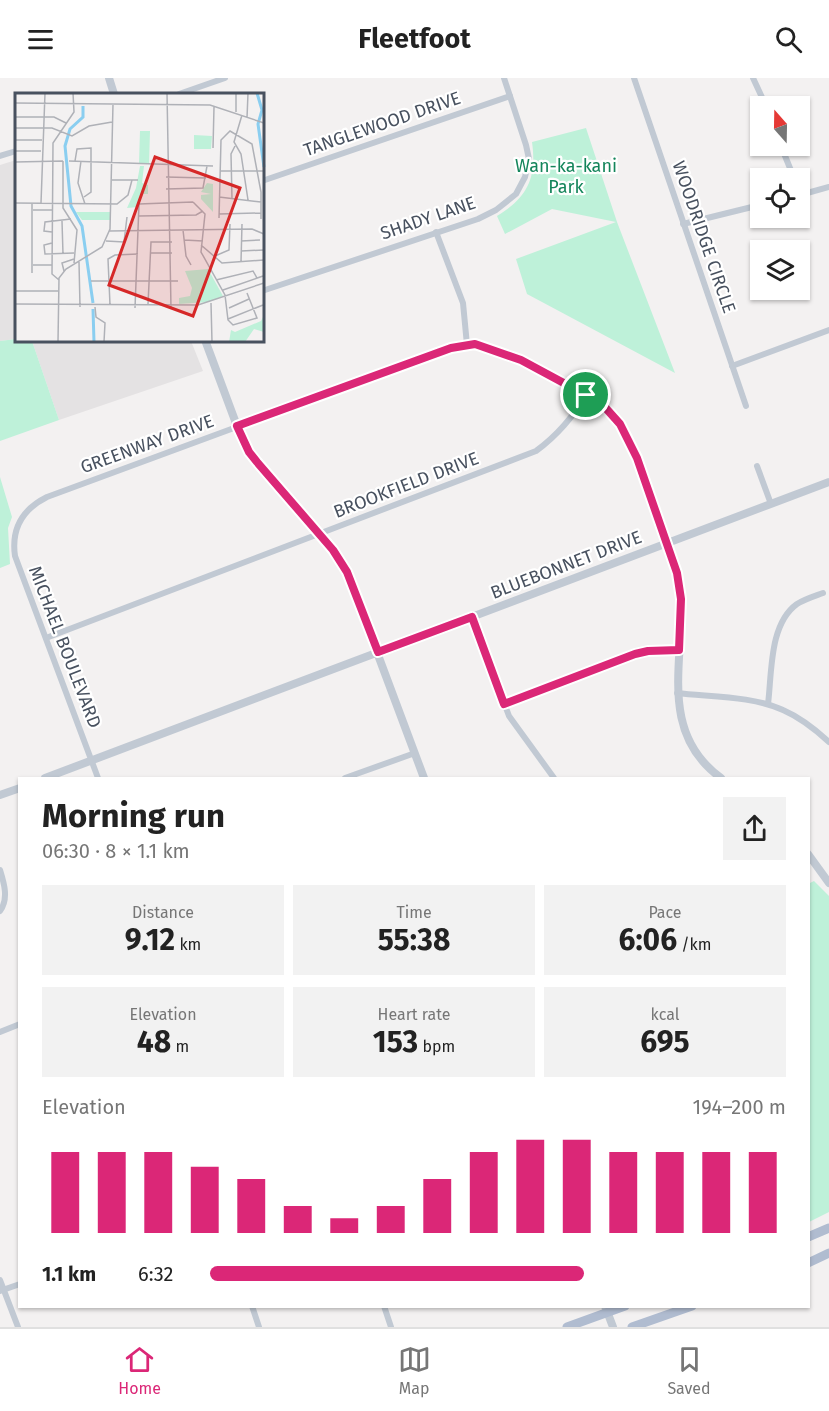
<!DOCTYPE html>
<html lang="en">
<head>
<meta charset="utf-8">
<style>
  body { margin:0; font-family:"Fira Sans",sans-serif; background:#f2f2f2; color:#222; height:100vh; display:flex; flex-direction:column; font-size:22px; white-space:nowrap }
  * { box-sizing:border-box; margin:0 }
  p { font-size:20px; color:#767676 }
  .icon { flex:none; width:33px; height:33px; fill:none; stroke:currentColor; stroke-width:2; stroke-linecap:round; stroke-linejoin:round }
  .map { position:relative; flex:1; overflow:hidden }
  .sheet { position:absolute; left:18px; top:699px; width:792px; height:531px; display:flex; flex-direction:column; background:#fff; border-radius:0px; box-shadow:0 2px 4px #0004 }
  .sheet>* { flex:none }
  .needle { width:39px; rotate:340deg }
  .fabs { position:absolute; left:750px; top:18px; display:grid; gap:12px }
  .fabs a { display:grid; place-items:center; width:60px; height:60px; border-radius:0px; background:#fff; box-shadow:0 2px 4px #0004; font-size:30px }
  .pin { position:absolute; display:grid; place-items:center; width:51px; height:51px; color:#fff; margin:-26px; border:3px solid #fff; border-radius:50%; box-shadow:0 2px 6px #0007 }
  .round { display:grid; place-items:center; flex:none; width:63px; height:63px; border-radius:0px; background:#f2f2f2 }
  .overview { display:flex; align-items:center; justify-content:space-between; height:102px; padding:0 24px }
  h1 { font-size:33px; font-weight:700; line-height:45px }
  .stats { display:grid; grid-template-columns:repeat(3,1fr); gap:9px; height:102px; padding:6px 24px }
  .stats div { display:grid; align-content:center; border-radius:0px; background:#f2f2f2; text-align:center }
  .stats b { font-size:30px; font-weight:700 }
  .stats small { font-size:16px; font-weight:400 }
  .stats p { font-size:16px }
  .chart { height:168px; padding:12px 24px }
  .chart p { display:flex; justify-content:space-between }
  .chart svg { width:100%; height:108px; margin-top:6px; stroke:#db2777; stroke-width:6 }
  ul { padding:0 24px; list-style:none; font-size:20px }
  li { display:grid; grid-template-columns:96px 72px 1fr; align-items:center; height:45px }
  li i { height:15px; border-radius:8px; background:#db2777 }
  header { display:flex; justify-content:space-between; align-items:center; height:78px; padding:0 24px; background:#fff; font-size:27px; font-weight:700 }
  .dock { display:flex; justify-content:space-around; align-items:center; height:84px; border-top:2px solid #e0e0e0; background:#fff; font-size:16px; color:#767676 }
  .dock a { display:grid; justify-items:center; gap:3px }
  .dock .selected { color:#db2777 }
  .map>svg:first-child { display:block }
  .education { fill:#e4e2e3 }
  .green { fill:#bef1d9 }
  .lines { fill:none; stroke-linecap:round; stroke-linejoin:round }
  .minor { stroke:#c1c9d3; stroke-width:6 }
  .tertiary { stroke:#c1c9d3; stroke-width:8 }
  .primary { stroke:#b0bcd0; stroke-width:9 }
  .route-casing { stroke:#fff; stroke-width:12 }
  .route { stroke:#db2777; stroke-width:8 }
  .labels { text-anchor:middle; stroke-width:4.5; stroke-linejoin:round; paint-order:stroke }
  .street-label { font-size:18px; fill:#48515f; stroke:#fff }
  .park-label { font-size:18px; fill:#14855b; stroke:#fff }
  .inset-river { fill:none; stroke:#8acef0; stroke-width:3 }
  .inset-road { fill:none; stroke:#afb1b7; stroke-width:1.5 }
  .view { fill:#d62828; fill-opacity:0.15; stroke:#d62828; stroke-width:3 }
  .inset-edge { fill:none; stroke:#48515f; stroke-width:3 }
</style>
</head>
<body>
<header><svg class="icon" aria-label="menu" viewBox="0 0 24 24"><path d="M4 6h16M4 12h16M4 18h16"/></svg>Fleetfoot<svg class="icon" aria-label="search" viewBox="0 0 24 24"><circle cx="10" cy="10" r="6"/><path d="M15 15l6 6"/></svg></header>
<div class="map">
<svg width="829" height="1249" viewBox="0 0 829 1249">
  <rect width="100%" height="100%" fill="#f3f1f1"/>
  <g class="education">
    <polygon points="16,82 16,261 0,263 0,87"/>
    <polygon points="32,263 191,263 203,293 59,342"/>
  </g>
  <g class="green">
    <path d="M586 50 617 144 675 295 527 216 516 181 616 144 552 131 505 156 497 138C528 119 537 99 532 64Z"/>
    <polygon points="16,261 32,263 59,342 0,363 0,263"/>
    <polygon points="0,399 12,439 8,450 10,486 0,490"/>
    <polygon points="814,803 829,818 829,1134 809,1144 808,806"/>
  </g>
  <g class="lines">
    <g class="minor">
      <polyline points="634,0 746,328"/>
      <polyline points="753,0 766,28"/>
      <polyline points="179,16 225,0"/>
      <polyline points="781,68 794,100"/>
      <polyline points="0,78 16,73"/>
      <polyline points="262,103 510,18"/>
      <polyline points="800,117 829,109"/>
      <polyline points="683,146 760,127"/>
      <polyline points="436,154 463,225 467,267"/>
      <polyline points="262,213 478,141 496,132 516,116 525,99 529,81 526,67 504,0"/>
      <polyline points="732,288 829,252"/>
      <polyline points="757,388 771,426"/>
      <polyline points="472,539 509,638 554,700"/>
      <path d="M46 560 536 373C558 357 572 339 587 317"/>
      <path d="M677 615C710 619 753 618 783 632 799 639 816 652 829 664"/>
      <polyline points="504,626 635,576 648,573 679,572"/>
      <path d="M768 626C772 595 769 546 797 526 805 521 815 518 823 515"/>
      <path d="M98 700 15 478C11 450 23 431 47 419L451 270C459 268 469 265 478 267 513 274 600 317 620 346 641 376 655 430 668 465"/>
      <polyline points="345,700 415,675"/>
      <path d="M0 792C4 805 9 821 0 833"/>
      <polyline points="0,954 20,946"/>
      <polyline points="0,1202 18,1249"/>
      <polyline points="0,1213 20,1206"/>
      <polyline points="252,1228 259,1249"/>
      <polyline points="384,1228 391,1249"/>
    </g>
    <g class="tertiary">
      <polyline points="109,0 114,16"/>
      <polyline points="205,262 237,348 249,374 333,472 347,494 424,700"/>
      <path d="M668 465C673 483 680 501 681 519 684 584 658 654 721 700"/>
      <polyline points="45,700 829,404"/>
      <polyline points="0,717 20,710"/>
      <polyline points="808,776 829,805"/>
      <polyline points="605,1228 613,1249"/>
    </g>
    <g class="primary">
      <polyline points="808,1159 829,1150"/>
      <polyline points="808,1185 829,1175"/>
      <polyline points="567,1249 625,1228"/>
      <polyline points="632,1249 692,1228"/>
    </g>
  </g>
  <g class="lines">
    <defs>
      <polygon id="route" points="475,266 521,282 586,317 603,327 620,346 637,380 677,495 681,521 679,572 648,573 635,576 504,626 472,539 378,574 347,494 333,472 257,384 249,374 237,348 451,270"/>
    </defs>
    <use href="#route" class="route-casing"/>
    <use href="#route" class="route"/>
  </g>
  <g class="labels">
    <g class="street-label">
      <text transform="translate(382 46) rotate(-19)" y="6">TANGLEWOOD DRIVE</text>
      <text transform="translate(428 140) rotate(-19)" y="6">SHADY LANE</text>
      <text transform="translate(704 159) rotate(71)" y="6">WOODRIDGE CIRCLE</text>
      <text transform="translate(147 366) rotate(-20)" y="6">GREENWAY DRIVE</text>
      <text transform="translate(406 407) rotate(-21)" y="6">BROOKFIELD DRIVE</text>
      <text transform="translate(566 487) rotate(-21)" y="6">BLUEBONNET DRIVE</text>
      <text transform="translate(65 569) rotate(69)" y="6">MICHAEL BOULEVARD</text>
    </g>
    <g class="park-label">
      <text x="566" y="94">Wan-ka-kani<tspan x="566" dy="21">Park</tspan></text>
    </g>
  </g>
  <g transform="translate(15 15)">
    <rect width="249" height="249" fill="#f3f1f1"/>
    <path d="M125 38H135L134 71H124ZM179 42 197 43 196 56H179ZM125 73H129L127 90 133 92V101H125L123 114 112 115 121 95ZM192 90 198 91V119L186 106V102L196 101 186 99ZM61 119H95V127H67ZM193 176 208 203 194 209 164 211V205L175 203 177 195 170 178ZM249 222V239L239 236 230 249H214L216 237 220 239 246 228Z" fill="#bef1d9"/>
    <path class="inset-river" d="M242 0 247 17 243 31 249 74M68 13V24L55 36 50 53 56 113 67 133 78 210M78 216 79 249"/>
    <path class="inset-road" d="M152 0 156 215M0 10 195 12 249 30M221 19V0M227 22 219 49 226 61 233 107M0 24H39L51 30M232 25 233 0M0 35H37L57 43 74 33 97 29M0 47H27M198 55 199 14M0 58H26M48 68V115L62 137 59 170M54 68 198 73M60 68 62 56 76 55V99L69 104M66 68 63 90 70 111M0 69 48 68M205 78H249M151 84 191 85M97 87H123M151 96 188 95 192 73M0 101V69M204 104 246 109M217 106 216 61 220 53M178 109 190 121 186 159 210 202 213 227 218 232 242 225 232 200M0 110 102 111 113 102 117 87M17 110V180M26 110 30 0M18 117H37M204 121 246 120M124 123 181 122 188 118M204 125 206 47 215 38 237 51 246 99V126M47 128 48 161M168 137 171 163 176 172M94 138 237 136 249 141M37 139 29 138 30 129 56 126M169 147 188 148M91 148 109 149 112 124M226 148 245 147M37 150 29 152 30 161 59 160M186 152 207 170 249 167M226 158 249 157M0 160V205M136 160H157M200 163 214 157 215 131M64 169 65 214M226 169 227 131M18 172H37M49 178 47 170 59 166M44 187 37 181 38 50 59 19 58 0M201 187 238 178 242 185M76 188H163M208 197 248 183M0 198H43M196 210 197 249M0 211 183 212 249 190M133 211 136 149H157M95 212 93 166 100 162 123 161M80 214 81 224 90 230 89 249M120 215 124 111 178 109M214 215 234 206M213 226 248 212M43 249 44 185 51 176 87 154 95 136 98 11"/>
    <path class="view" d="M140 64 225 95 178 223 94 192Z"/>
    <rect width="249" height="249" class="inset-edge"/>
  </g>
</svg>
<div class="fabs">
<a><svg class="needle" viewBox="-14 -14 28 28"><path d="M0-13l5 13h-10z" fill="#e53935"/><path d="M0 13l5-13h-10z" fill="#767676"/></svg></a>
<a><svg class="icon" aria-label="locate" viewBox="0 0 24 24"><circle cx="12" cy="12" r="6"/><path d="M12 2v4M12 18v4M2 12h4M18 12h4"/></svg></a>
<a><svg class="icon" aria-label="layers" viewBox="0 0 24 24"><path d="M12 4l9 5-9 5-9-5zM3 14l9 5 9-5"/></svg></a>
</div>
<div class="pin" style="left:586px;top:317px;background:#1e9e55"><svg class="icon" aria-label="arrive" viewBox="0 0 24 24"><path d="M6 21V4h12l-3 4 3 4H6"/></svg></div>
<section class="sheet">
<div class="overview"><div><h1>Morning run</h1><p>06:30 · 8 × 1.1 km</p></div><a class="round"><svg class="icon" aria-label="share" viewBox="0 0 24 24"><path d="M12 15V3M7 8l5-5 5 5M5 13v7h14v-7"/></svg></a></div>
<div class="stats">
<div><p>Distance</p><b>9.12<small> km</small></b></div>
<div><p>Time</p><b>55:38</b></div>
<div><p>Pace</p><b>6:06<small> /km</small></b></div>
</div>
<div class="stats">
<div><p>Elevation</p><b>48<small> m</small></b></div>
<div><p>Heart rate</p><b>153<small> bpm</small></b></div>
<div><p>kcal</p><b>695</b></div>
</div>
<div class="chart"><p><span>Elevation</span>194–200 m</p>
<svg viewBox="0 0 160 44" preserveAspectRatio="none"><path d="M5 44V11M15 44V11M25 44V11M35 44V17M45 44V22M55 44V33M65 44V38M75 44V33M85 44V22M95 44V11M105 44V6M115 44V6M125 44V11M135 44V11M145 44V11M155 44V11"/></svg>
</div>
<ul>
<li><b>1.1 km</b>6:32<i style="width:65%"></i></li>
</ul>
</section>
</div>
<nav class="dock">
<a class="selected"><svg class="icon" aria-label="home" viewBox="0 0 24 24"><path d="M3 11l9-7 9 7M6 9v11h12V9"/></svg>Home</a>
<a><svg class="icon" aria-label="map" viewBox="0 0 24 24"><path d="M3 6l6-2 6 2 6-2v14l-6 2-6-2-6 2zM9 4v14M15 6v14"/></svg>Map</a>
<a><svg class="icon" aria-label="saved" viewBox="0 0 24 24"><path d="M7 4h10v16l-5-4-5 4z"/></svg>Saved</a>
</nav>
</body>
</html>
